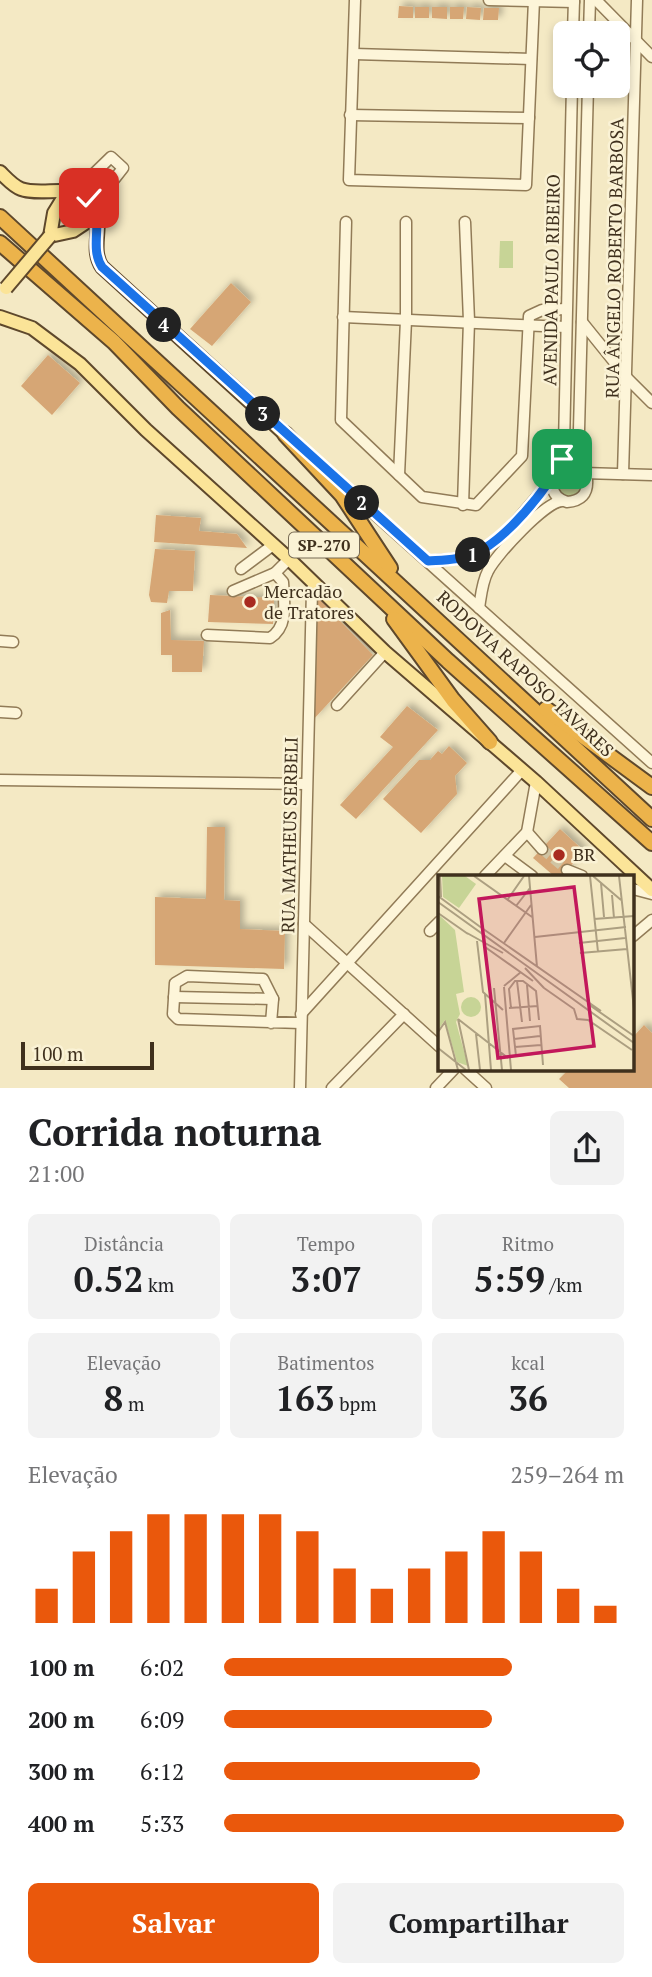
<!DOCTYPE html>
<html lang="pt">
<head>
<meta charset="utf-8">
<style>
  body { margin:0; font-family:"PT Serif",serif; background:#f2f2f2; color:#202124; height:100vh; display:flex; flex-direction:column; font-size:26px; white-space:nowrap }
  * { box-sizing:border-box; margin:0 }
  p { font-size:23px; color:#757577 }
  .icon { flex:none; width:38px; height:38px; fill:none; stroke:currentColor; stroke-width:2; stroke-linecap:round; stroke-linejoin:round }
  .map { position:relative; height:1088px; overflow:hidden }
  .drawer { display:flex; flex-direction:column; background:#fff; flex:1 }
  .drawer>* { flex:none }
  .buttons { position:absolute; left:553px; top:21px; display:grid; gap:14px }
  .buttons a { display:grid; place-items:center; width:77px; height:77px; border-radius:10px; background:#fff; box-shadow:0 4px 10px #0003; font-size:35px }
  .scale { position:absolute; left:21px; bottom:18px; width:133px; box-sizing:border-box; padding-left:7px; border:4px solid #3f301d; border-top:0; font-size:19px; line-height:24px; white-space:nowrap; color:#3f301d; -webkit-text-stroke:5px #faf2d5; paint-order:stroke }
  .pin { position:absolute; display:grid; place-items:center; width:60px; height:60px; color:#fff; margin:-30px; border-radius:14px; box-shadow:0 4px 10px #0006 }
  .km { position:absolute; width:35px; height:35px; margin:-18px; border-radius:50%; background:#222; color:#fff; font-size:19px; line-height:35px; text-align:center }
  .round { display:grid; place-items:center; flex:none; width:74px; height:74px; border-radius:10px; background:#f2f2f2 }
  .head { display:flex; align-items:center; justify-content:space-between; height:119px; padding:0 28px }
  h1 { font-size:38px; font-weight:800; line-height:52px }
  .stats { display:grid; grid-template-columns:repeat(3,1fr); gap:10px; height:119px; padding:7px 28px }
  .stats div { display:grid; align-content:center; border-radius:10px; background:#f2f2f2; text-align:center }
  .stats b { font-size:35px; font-weight:800 }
  .stats small { font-size:19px; font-weight:400 }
  .stats p { font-size:19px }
  .chart { height:196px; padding:14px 28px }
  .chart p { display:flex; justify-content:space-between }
  .chart svg { width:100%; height:126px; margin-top:7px; stroke:#ea580c; stroke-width:6 }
  .action { display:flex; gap:14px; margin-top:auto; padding:14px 28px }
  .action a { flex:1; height:80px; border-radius:10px; background:#ea580c; color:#fff; font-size:28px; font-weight:800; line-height:80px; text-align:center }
  .action a+a { background:#f2f2f2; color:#202124 }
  ul { padding:0 28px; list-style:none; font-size:23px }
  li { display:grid; grid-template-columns:112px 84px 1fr; align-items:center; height:52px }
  li i { height:18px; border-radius:9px; background:#ea580c }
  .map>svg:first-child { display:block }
  .grass { fill:url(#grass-tufts) }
  .pitch { fill:#c7d496 }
  .building { fill:#d6a675; filter:url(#shadow) }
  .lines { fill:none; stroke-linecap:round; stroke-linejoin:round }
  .minor-tunnel { stroke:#d0c4a3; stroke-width:10; stroke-dasharray:10 5; stroke-linecap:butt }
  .minor-casing { stroke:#917b57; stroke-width:13 }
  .major-casing { stroke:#5e482c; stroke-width:16 }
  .highway-casing { stroke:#5e482c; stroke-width:18 }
  .path { stroke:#917b57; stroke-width:2; stroke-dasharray:5 3.5; stroke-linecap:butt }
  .minor { stroke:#fdf5d9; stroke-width:10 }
  .major { stroke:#fbe498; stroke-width:12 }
  .highway { stroke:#ecb34b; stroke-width:14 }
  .major-bridge-casing { stroke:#5e482c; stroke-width:16; stroke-linecap:butt }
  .major-bridge { stroke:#fbe498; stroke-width:12 }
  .route-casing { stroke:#fff; stroke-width:14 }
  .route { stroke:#1a73e8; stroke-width:9 }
  .poi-dot { fill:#a82a1f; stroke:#faf2d5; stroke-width:2.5 }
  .labels { text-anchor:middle; stroke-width:5; stroke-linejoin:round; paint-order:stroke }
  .shield { fill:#faf2d5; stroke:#776a54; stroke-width:2 }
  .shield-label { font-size:16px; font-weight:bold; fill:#3f301d }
  .street-label { font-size:18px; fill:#3f301d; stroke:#faf2d5 }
  .poi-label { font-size:18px; fill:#3f301d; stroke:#faf2d5; text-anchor:start }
  .inset-road { fill:none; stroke:#ac9f81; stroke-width:2 }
  .view { fill:#c2185b; fill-opacity:0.15; stroke:#c2185b; stroke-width:3.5 }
  .inset-edge { fill:none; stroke:#3f301d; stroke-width:3.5 }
</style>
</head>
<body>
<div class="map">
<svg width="652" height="1088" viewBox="0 0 652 1088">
  <defs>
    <pattern id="grass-tufts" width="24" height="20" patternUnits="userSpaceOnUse" patternTransform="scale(1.75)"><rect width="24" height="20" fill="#c7d496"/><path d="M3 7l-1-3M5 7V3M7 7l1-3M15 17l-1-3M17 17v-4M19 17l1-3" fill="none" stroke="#acb681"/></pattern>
    <filter id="shadow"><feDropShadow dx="4" dy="-4" stdDeviation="3.5" flood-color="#0004"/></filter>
  </defs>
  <rect width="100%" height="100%" fill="#f4e9c4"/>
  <circle class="grass" cx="569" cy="484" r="12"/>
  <polygon class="pitch" points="500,241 513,241 513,268 499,268"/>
  <g class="building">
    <polygon points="399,6 413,7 413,18 398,18"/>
    <rect x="415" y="7" width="14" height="11"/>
    <polygon points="432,7 447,7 447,19 432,18"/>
    <polygon points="450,7 464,7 463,19 450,19"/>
    <polygon points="467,7 481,8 480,20 466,19"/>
    <polygon points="484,8 499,8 498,20 483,20"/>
    <polygon points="231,283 251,302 212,346 190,329"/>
    <polygon points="48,355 80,383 52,415 21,386"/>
    <polygon points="156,515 201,518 199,531 237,534 247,548 154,542"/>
    <polygon points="155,549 195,551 193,591 169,591 167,603 151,602 149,595"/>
    <polygon points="210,595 274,598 273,624 208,622"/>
    <polygon points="319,599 373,655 312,721 315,601"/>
    <polygon points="170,610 171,640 204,641 202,672 172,672 172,655 161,655 161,613"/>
    <polygon points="407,706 438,730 356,819 340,805 393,747 380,737"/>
    <polygon points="449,746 467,763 455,776 457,794 421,833 383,799 419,760 430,760 438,751 442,754"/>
    <polygon points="207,827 225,827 224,900 240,901 240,929 285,931 284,969 155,965 155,897 206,899"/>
    <polygon points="560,829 584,851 562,876 554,876 533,858"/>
    <polygon points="644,1025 652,1033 652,1088 569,1088 559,1079 569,1069 633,1069 633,1037"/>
  </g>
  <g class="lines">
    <polyline class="minor-tunnel" points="542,849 567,870"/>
    <defs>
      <g id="minor">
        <polyline points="355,0 349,180 526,185 534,0"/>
        <polyline points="489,0 574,2"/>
        <polyline points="596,0 652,57"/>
        <polyline points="573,33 574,0"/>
        <polyline points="589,33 590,0"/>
        <polyline points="354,54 531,59"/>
        <polyline points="350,115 529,118"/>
        <polyline points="75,192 111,157 123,168 94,205"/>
        <polyline points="346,222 341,420 422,497 476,505 522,456 529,316 542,310 566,309"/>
        <polyline points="343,317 566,327"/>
        <polyline points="582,322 628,379 652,403"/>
        <polyline points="578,468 588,86"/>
        <polyline points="583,473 652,475"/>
        <path d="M555 474 569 466 578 468 587 480C588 494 581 501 567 502 538 493 562 465 564 445L572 86"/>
        <polyline points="623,474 637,0"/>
        <polyline points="399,475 406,320 406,222"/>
        <polyline points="332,476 652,763"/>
        <polyline points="463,505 469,321 465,222"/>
        <path d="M428 561C442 560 458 560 472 555 505 542 528 505 552 480"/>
        <polyline points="241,569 273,545"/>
        <polyline points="233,591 275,573 289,559"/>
        <path d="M479 608C481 596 482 582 488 571 496 555 545 502 562 501"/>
        <path d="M207 635 270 638C289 626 284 602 283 582L275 573"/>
        <polyline points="0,641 13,642"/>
        <polyline points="337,705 385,652"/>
        <polyline points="0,712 16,713"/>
        <polyline points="0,780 306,784"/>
        <polyline points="527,832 542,849"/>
        <polyline points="505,856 532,876"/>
        <polyline points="567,870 582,876"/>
        <polyline points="485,876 527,832 536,782"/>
        <polyline points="633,889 652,894"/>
        <polyline points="304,924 440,1047"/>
        <polyline points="430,931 440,921"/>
        <polyline points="633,936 652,920"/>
        <polyline points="174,997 273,999"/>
        <polyline points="301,1014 522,770"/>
        <polyline points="271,1023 273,999 263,979 187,976 175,983 173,1014 178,1019 301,1023"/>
        <polyline points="465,1069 486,1088"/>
        <polyline points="300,1088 312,590 315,584"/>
        <polyline points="332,1088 404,1014"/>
        <polyline points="436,1088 454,1069"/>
      </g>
      <g id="major">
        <path d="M0 172C7 179 13 186 21 189 42 197 80 181 93 204 105 223 89 248 102 267L285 434"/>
        <polyline points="67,192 54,213 50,236 73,231 97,215"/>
        <polyline points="0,317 32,328 80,364 146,430 289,559 385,652 536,782 652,890"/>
      </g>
      <g id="highway">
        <polyline points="0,217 652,819"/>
        <polyline points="0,243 114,342 178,408 448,661 652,843"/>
        <polyline points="285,434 342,495 390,568"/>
        <polyline points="394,619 453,700 490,742"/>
        <polyline points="546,709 652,787"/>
      </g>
    </defs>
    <use href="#minor" class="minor-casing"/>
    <use href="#major" class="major-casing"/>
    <use href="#highway" class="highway-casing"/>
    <polyline class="path" points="563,481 567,485 577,482"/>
    <use href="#minor" class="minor"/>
    <use href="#major" class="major"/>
    <use href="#highway" class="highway"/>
    <defs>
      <polyline id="major-bridge" points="6,288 50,236"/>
    </defs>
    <use href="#major-bridge" class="major-bridge-casing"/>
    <use href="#major-bridge" class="major-bridge"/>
  </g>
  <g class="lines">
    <defs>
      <path id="route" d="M89 198C106 218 88 246 102 267L428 561C443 560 459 560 472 555 505 541 547 490 562 459"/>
    </defs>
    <use href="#route" class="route-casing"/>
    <use href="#route" class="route"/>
  </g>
  <g class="poi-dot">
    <circle cx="250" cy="602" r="7"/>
    <circle cx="559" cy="855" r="7"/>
  </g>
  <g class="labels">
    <rect class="shield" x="289" y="532.5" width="70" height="25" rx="5"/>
    <g class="shield-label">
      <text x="324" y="551">SP-270</text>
    </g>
    <g class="street-label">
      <text transform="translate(615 258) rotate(-89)" y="6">RUA ÂNGELO ROBERTO BARBOSA</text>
      <text transform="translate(552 280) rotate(-89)" y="6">AVENIDA PAULO RIBEIRO</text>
      <text transform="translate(525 674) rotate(43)" y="6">RODOVIA RAPOSO TAVARES</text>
      <text transform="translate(290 835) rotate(-89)" y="6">RUA MATHEUS SERBELI</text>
    </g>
    <g class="poi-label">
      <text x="264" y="598">Mercadão<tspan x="264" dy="21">de Tratores</tspan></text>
      <text x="573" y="861">BR</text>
    </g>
  </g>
  <g transform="translate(438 875)">
    <rect width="196" height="196" fill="#f4e9c4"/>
    <path d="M4 1H27L38 9 21 33 5 22Z" fill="#c7d496"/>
    <path d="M0 39 17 55 26 117 18 119 22 139 18 147 30 191 19 187 7 145 0 155Z" fill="#c7d496"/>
    <path d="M23 132a10 10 0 1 1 20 0a10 10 0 1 1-20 0Z" fill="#c7d496"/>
    <path class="inset-road" d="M2 1 3 22M36 1 94 42M91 1 99 92M152 1 160 77M155 1 183 25M181 1 196 134M163 8 166 42M174 20 176 43M0 21 41 51M70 24 86 1M0 27 196 168M78 31 92 13M0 38 30 59M156 44 196 41M41 51 163 136M29 58 65 78M97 62 188 52M39 66 45 117 65 135M66 68 93 30M141 68 187 63M47 72 95 106M142 78 189 74M87 93 106 113M79 106 84 147M89 110 92 146M66 111 83 97M66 112 73 195M56 113 64 195M106 113 136 134 139 144 150 145 194 175M47 119 53 195M150 129 196 161M71 133 100 131M73 133 71 114 77 106H85L98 116 101 145M20 144 70 183M20 144 31 195M0 157 7 147 20 195M38 159 42 195M76 164 102 161M77 172 103 170M0 173 28 195M78 181 75 154 102 151 105 190M78 181 104 178"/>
    <path class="view" d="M136 12 156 171 60 183 41 24Z"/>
    <rect width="196" height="196" class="inset-edge"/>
  </g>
</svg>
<div class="buttons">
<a><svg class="icon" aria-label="locate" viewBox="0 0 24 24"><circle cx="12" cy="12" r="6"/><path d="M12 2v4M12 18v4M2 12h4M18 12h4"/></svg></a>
</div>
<div class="scale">100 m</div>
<div class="pin" style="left:562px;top:459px;background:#1e9e55"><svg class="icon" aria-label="arrive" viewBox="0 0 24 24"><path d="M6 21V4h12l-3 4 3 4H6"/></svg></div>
<div class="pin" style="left:89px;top:198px;background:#d93025"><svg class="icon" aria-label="check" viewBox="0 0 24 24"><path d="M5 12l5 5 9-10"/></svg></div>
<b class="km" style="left:473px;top:555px">1</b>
<b class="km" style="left:362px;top:503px">2</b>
<b class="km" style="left:263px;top:414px">3</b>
<b class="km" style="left:164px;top:325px">4</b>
</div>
<section class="drawer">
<div class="head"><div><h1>Corrida noturna</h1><p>21:00</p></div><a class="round"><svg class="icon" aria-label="share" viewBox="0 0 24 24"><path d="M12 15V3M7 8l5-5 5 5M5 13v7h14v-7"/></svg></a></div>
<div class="stats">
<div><p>Distância</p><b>0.52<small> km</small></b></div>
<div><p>Tempo</p><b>3:07</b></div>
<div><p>Ritmo</p><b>5:59<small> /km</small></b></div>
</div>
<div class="stats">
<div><p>Elevação</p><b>8<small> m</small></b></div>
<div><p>Batimentos</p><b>163<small> bpm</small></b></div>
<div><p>kcal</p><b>36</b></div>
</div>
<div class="chart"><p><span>Elevação</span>259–264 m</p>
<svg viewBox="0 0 160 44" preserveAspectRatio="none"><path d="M5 44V32M15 44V19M25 44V12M35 44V6M45 44V6M55 44V6M65 44V6M75 44V12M85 44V25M95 44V32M105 44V25M115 44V19M125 44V12M135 44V19M145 44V32M155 44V38"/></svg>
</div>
<ul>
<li><b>100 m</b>6:02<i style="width:72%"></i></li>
<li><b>200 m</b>6:09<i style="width:67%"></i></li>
<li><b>300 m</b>6:12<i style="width:64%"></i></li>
<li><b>400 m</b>5:33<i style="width:100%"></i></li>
</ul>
<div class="action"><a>Salvar</a><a>Compartilhar</a></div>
</section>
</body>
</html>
